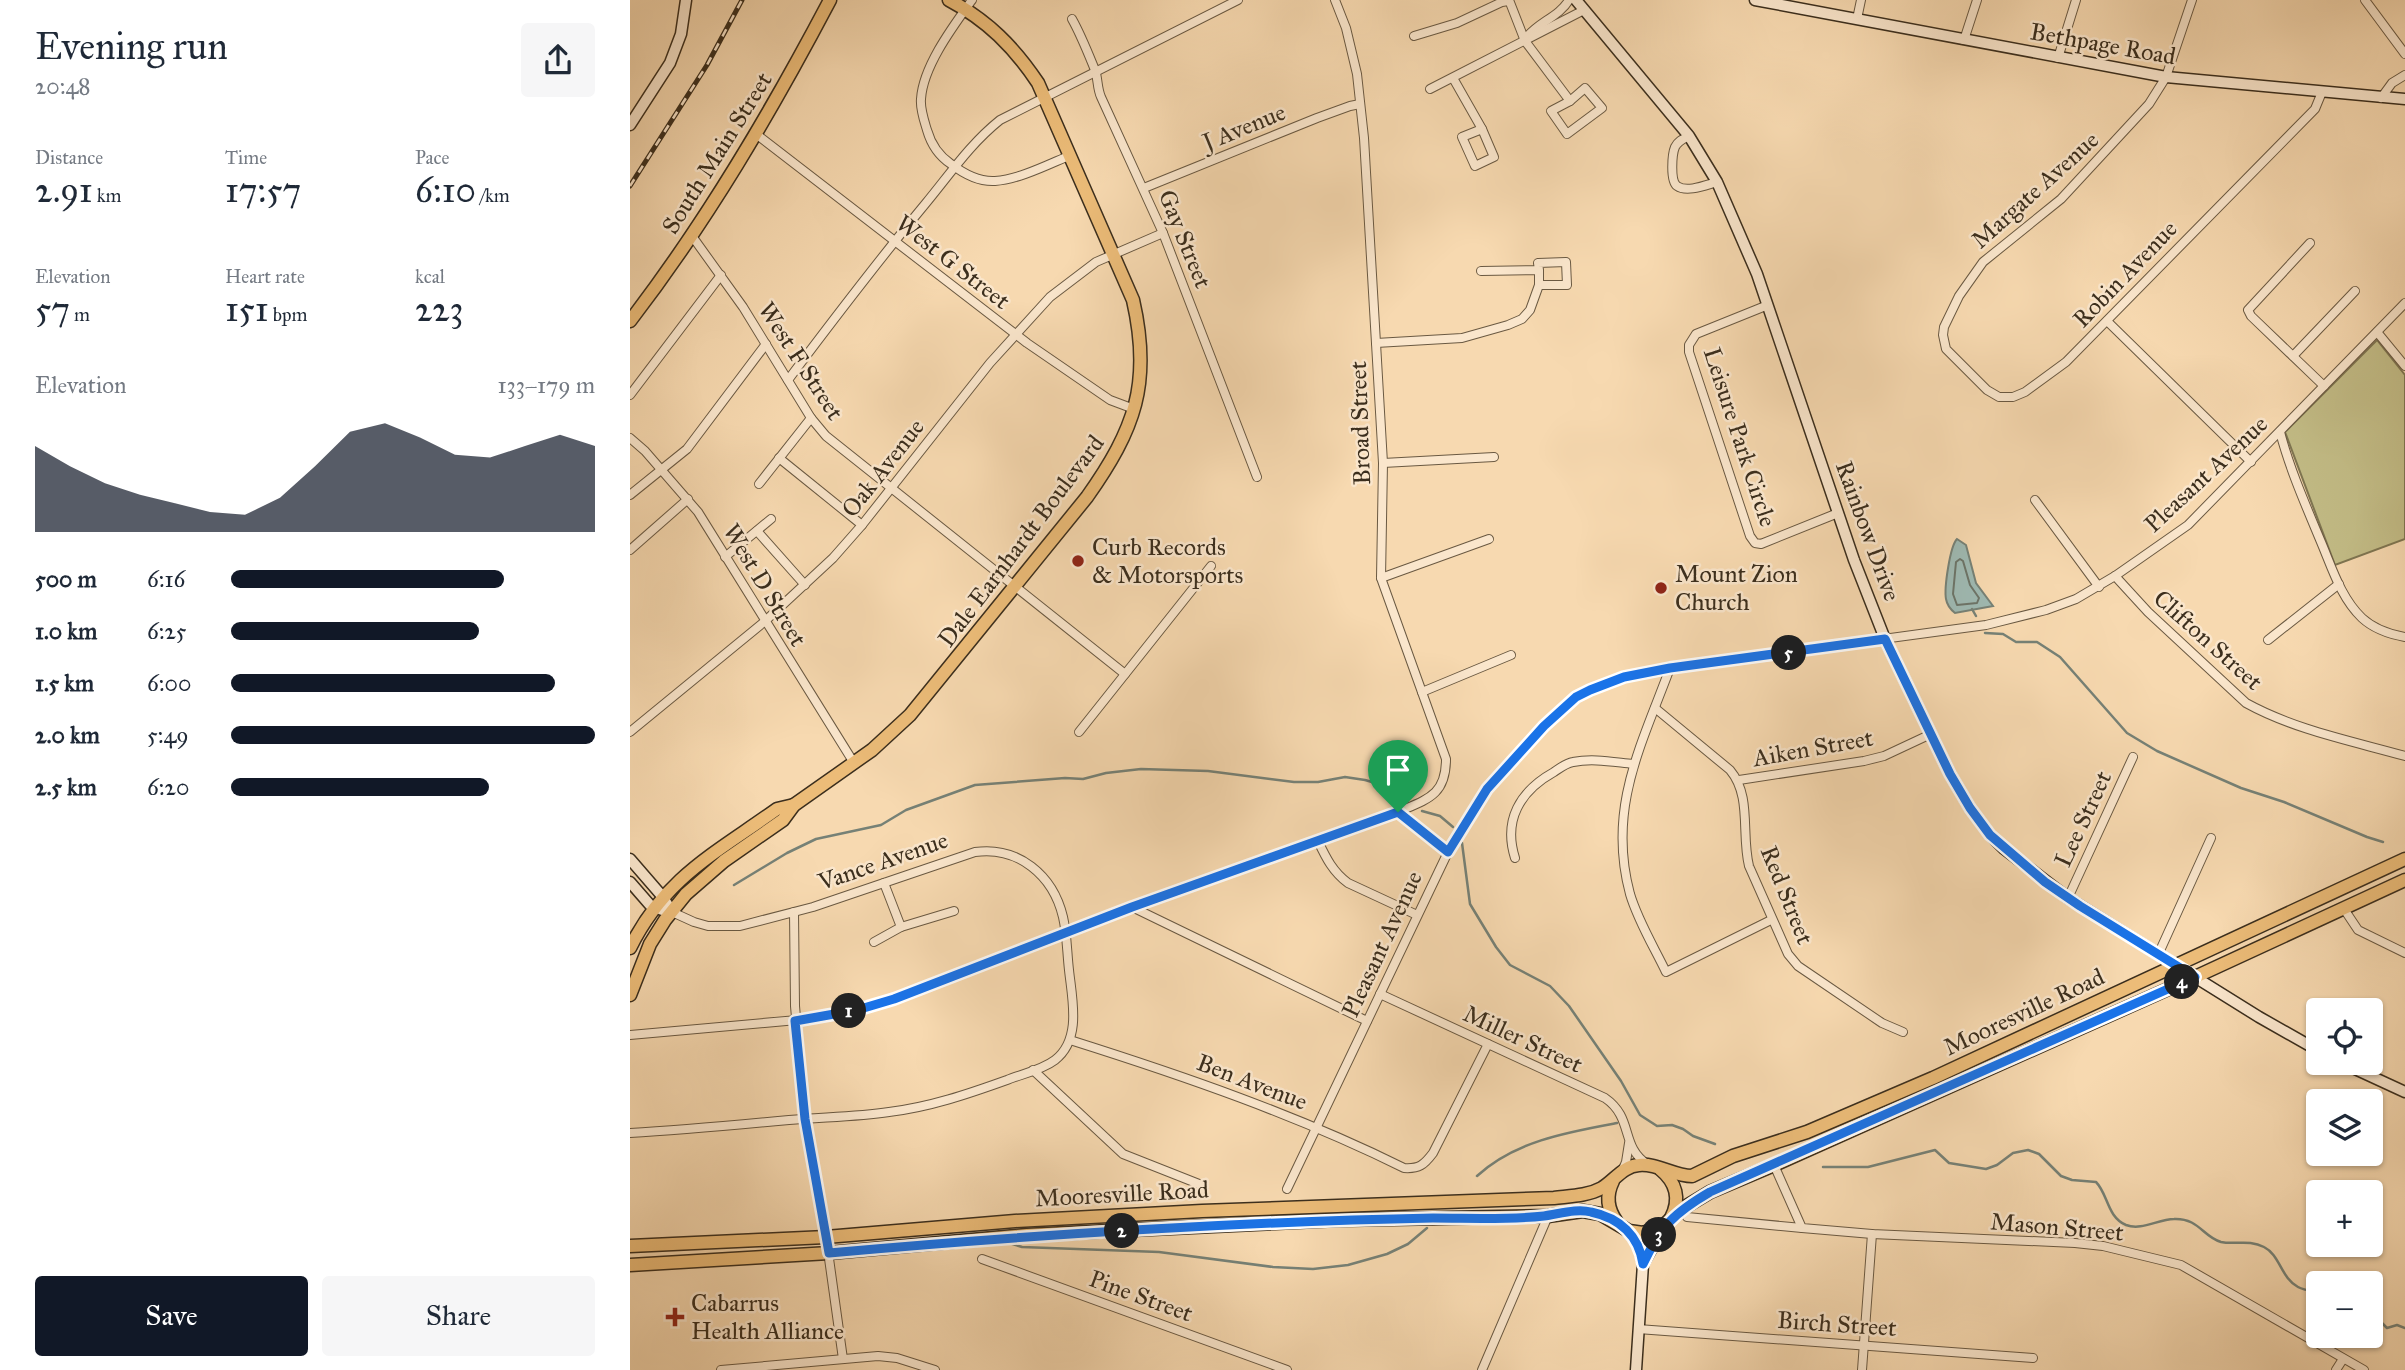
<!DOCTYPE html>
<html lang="en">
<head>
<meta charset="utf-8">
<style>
  body { margin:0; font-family:"IM FELL Great Primer",serif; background:#f6f6f7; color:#1f2937; height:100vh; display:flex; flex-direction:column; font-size:26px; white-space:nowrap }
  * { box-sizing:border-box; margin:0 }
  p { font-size:23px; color:#747a83 }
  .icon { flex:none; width:38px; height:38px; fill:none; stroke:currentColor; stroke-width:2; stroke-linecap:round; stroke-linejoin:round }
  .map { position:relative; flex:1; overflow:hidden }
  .panel { display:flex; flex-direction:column; background:#fff; width:630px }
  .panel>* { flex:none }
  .fabs { position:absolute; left:1676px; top:998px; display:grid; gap:14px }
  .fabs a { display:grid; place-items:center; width:77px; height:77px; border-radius:7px; background:#fff; box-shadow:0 2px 5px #0004; font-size:35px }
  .pin { position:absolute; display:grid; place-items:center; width:60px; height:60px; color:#fff; margin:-72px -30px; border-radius:50% 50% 50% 0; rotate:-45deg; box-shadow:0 0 7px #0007 }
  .pin .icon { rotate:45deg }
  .km { position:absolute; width:35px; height:35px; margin:-18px; border-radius:50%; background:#222; color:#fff; font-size:19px; line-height:35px; text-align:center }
  .round { display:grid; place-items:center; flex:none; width:74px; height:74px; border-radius:7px; background:#f6f6f7 }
  .summary { display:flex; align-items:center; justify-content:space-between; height:119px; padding:0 35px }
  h1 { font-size:38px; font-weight:600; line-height:52px }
  .figures { display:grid; grid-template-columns:repeat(3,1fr); gap:10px; height:119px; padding:7px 35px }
  .figures div { display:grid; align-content:center }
  .figures b { font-size:35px; font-weight:600 }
  .figures small { font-size:19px; font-weight:400 }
  .figures p { font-size:19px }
  .chart { height:196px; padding:14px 35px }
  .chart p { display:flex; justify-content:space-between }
  .chart svg { width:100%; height:126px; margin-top:7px; fill:#111827; opacity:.7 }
  .button { display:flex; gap:14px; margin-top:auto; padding:14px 35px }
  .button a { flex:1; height:80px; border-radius:7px; background:#111827; color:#fff; font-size:28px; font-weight:600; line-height:80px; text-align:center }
  .button a+a { background:#f6f6f7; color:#1f2937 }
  ul { padding:0 35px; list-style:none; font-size:23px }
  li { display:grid; grid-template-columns:112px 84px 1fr; align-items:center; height:52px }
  li i { height:18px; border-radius:9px; background:#111827 }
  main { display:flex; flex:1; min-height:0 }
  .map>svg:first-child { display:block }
  .green { fill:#c3bd87; stroke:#7f7652; stroke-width:2 }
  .water { fill:#9eb9b2; stroke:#768176; stroke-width:2 }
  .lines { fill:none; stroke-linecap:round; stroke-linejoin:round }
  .shore { stroke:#6c7468; stroke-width:2 }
  .stream { stroke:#768176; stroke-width:2.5 }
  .street-casing { stroke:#6a5942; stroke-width:10 }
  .secondary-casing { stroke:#3b2e1d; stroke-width:13 }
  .primary-casing { stroke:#3b2e1d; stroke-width:15 }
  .street { stroke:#fae6cc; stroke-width:8 }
  .secondary { stroke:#fae6cc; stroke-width:10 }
  .primary { stroke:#ecbc78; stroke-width:12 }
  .rail-casing { stroke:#3b2e1d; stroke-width:5 }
  .rail { stroke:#fae6cc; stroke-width:2.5; stroke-dasharray:8; stroke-linecap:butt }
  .route-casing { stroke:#fff; stroke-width:14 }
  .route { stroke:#1a73e8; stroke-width:9 }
  .poi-dot { fill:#8f2418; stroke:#fae6cc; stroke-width:2.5 }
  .labels { text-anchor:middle; stroke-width:5; stroke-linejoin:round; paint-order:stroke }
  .street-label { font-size:24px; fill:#3b2e1d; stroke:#fae6cc }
  .poi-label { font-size:24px; fill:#3b2e1d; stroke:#fae6cc; text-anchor:start }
</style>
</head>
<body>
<main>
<section class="panel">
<div class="summary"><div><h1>Evening run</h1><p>20:48</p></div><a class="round"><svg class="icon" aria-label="share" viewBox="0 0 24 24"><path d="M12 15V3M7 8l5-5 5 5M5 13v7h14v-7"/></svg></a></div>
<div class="figures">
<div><p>Distance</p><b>2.91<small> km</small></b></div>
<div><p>Time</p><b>17:57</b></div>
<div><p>Pace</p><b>6:10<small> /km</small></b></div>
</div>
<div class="figures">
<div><p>Elevation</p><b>57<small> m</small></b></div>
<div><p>Heart rate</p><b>151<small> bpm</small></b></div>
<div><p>kcal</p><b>223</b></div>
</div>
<div class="chart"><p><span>Elevation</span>133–179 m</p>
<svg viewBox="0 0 160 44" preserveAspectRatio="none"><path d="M0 44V14L10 21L20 27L30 31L40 34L50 37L60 38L70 32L80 21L90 9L100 6L110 11L120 17L130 18L140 14L150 10L160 14V44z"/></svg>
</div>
<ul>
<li><b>500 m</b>6:16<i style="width:75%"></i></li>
<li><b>1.0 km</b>6:25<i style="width:68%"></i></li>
<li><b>1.5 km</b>6:00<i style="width:89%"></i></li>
<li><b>2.0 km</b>5:49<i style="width:100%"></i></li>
<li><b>2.5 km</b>6:20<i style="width:71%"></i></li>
</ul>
<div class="button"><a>Save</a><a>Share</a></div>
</section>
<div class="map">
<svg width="1775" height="1370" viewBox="0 0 1775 1370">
  <rect width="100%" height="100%" fill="#f7d9b0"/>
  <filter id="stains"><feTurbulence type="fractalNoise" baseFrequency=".00286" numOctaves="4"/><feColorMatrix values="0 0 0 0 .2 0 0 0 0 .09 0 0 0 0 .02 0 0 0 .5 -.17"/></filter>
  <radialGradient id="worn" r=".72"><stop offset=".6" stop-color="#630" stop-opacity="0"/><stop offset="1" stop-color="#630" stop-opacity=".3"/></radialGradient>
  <polygon class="green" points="1747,340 1775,375 1775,539 1705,565 1655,432"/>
  <path class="water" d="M1327 539 1336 545 1346 583 1363 606 1325 613C1320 609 1317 605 1316 599 1314 588 1320 546 1327 539Z"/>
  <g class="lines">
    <polygon class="shore" points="1330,559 1333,561 1340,585 1349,598 1347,603 1327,605 1323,594 1326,562"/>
    <g class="stream">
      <polyline points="1342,609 1346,616"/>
      <polyline points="1355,633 1373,634 1386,642 1407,642 1430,657 1497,733 1527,751 1611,788 1654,802 1737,837 1753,842"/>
      <polyline points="792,811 810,816 823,827"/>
      <polyline points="832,843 840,904 866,947 880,965 920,986 939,1006 991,1081 1010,1115 1027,1126 1042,1125 1053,1129 1063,1136 1085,1144"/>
      <polyline points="104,885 157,853 186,839 251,825 276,810 345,785 435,778 453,779 476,773 511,769 578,771 664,782 688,782 715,777 735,780 749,784 776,800"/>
      <path d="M1193 1167H1238L1305 1150 1319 1163 1356 1169 1367 1165 1383 1153 1398 1150 1409 1154 1431 1176 1442 1180 1466 1182C1478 1194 1477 1217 1496 1225 1512 1231 1528 1219 1544 1219 1569 1218 1573 1237 1591 1242 1605 1245 1619 1239 1634 1247 1650 1255 1651 1278 1668 1287 1673 1290 1682 1291 1689 1292"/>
      <path d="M847 1176C885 1141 938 1132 987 1123"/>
      <polyline points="379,1243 392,1247 529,1252 643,1267 683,1269 718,1265 757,1254 778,1244 797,1228"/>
      <polyline points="1741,1312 1757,1328 1767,1325 1775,1328"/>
    </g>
    <defs>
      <g id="street">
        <path d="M342 0C324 25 293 66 291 99 290 109 294 120 297 130 301 144 309 156 321 164 334 174 348 182 365 181 390 179 417 165 441 155"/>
        <path d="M705 0 716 28 727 74 734 138 753 463 751 578 816 759C816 795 798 799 768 812"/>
        <polyline points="879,0 895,41 940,101"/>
        <polyline points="1562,0 1536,77 1519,104 1431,199 1353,262 1329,296 1314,327 1313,335 1316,349 1357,390 1369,397 1383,397 1395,392 1436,362 1685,109 1692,92"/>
        <polyline points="1735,0 1775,54"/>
        <path d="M442 19C451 35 458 53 465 70 468 78 467 88 471 97L533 233 627 477"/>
        <polyline points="1227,19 1231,0"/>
        <polyline points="784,36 827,23 872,2 878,1"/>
        <path d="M896 38C908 22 929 17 939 0"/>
        <polyline points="1334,40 1347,0"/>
        <polyline points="1428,58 1446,0"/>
        <polyline points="823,78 852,129"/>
        <polygon points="955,88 972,108 937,134 921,111 940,101"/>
        <polyline points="800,89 954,10"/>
        <polyline points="1751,98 1762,83 1775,75"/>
        <polygon points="852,129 864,157 845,166 832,137"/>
        <polyline points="126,134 397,343 480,400 504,409"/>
        <path d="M1059 136C1053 139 1048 141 1045 147 1042 154 1040 181 1047 186 1057 193 1076 185 1087 182"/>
        <polyline points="514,188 687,118 720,106 730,104"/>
        <polyline points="62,236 113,307 181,418 196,436 495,674"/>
        <polyline points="1680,243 1618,310 1621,316 1694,386"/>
        <polyline points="851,271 909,270 908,263 936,262 937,285 909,285 909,270"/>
        <polyline points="1138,305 1066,334 1059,345 1059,352 1120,536 1125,543 1131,544 1208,513"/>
        <polyline points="1477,321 1621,462"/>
        <polyline points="1747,332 1775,366"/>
        <polyline points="746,343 832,338 878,325 892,319 900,310 909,285"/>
        <polyline points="1663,356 1725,291"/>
        <path d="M158 380C203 320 248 261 296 203 320 174 340 144 370 120L608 0"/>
        <polyline points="0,395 91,275"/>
        <path d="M1650 432C1660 470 1676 506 1691 542 1702 568 1711 598 1732 618 1744 629 1758 634 1775 637"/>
        <polyline points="0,438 15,451 68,512 224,763"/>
        <polyline points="149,458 232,525"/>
        <polyline points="753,463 864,457"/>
        <polyline points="129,484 181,418"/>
        <polyline points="0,495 57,449 136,344"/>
        <polyline points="1405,500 1469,587"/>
        <polyline points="127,531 175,585"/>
        <polyline points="0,550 58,499"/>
        <polyline points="95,557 141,519"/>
        <path d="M1485 576 1518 612 1616 703C1665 730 1722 741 1775 756"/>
        <polyline points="751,578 859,539"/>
        <polyline points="1638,640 1709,584"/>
        <path d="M1040 668C1011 746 977 809 1000 894 1008 921 1024 947 1036 972L1141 920"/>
        <polyline points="792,692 881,655"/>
        <path d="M1025 708 1100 770C1122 796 1111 834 1119 866L1158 954 1168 966 1252 1023 1273 1032"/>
        <polyline points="0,732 134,622 203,558 232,525 360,363 420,297 466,262 533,233"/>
        <polyline points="449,732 581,566"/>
        <polyline points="1109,780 1234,761 1254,756 1301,734"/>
        <path d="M688 841C696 858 703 872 718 883L787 915"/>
        <path d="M885 858C873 820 890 791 924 772 930 768 936 763 943 762 963 758 983 762 1003 764"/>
        <polyline points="254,883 271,927 324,911"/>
        <polyline points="1438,898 1503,757"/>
        <polyline points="502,907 737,1021"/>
        <polyline points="1714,909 1728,930 1775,953"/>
        <polyline points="164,912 165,1006 175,1119 196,1237 213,1359"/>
        <polyline points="244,942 271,927"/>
        <polyline points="1528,955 1581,838"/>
        <path d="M750 994 975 1098C1004 1118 990 1146 1017 1164"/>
        <polyline points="0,1035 178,1019 264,999 502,907 768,812 818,852"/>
        <path d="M440 1040C554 1076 667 1115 774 1168 789 1169 794 1165 803 1153L858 1044"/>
        <polyline points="403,1070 493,1154 574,1186"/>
        <path d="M0 1133C53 1130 106 1125 159 1120 192 1117 226 1117 259 1112 300 1107 338 1094 377 1080 392 1074 412 1070 425 1060 452 1039 442 999 439 970 437 953 437 934 433 917 423 875 388 846 345 852L183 907 110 926H78L64 922 42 912"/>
        <polyline points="1144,1165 1172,1228 1242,1234 1445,1243 1473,1246 1551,1265 1734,1370"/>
        <polyline points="992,1171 996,1162 999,1143"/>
        <polyline points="657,1189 818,852 857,789 913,726 946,697 994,677 1040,668 1356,625 1416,610 1446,599 1485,576 1558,525 1775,303"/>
        <polyline points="1057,1217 1172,1228"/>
        <polyline points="352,1259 657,1370"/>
        <polyline points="1008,1329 1403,1358"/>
        <polyline points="91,1370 248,1356 267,1358 305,1370"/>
        <polyline points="852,1370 918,1216"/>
        <polyline points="1232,1370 1242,1234"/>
        <polyline points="1706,1370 1713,1359"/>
      </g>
      <g id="secondary">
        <polyline points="946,0 1059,136 1087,182 1127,274 1224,560 1255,639 1320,774 1340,808 1360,835 1373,848 1438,898 1629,1017 1689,1051"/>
        <polyline points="1125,0 1536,77 1775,99"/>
        <polyline points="0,125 40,63 51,34 56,0"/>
        <polyline points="0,859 32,896 42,912"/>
        <polyline points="0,882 20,905 32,910"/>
        <polyline points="1710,1062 1775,1092"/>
        <polyline points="999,1231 1010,1249 1013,1264 1006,1370"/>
        <polyline points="1013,1264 1036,1224"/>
      </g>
      <g id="primary">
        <path d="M0 321C77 221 141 112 200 0"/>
        <path d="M0 948C35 877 86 853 147 809L164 805"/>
        <path d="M0 995 20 944 35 920 56 894 94 861 153 820 164 805 242 750 280 715 457 497C505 429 522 383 503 300L408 83C384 47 357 20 319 0"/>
        <path d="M1030 1169C1046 1182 1051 1199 1041 1218"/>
        <path d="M983 1181C976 1195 977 1209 987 1222"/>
        <path d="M0 1246 196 1237 385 1221 572 1211 924 1198C941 1196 957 1196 972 1188 985 1180 993 1166 1009 1165 1027 1163 1044 1176 1062 1176L1103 1156 1177 1132 1303 1078 1775 859"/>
        <polyline points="0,1265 199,1253 397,1235 708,1220 918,1216 953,1211 970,1214 999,1231 1013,1233 1032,1227 1050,1210 1080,1192 1144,1165 1565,977 1775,880"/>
      </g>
    </defs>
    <use href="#street" class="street-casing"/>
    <use href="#secondary" class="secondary-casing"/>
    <use href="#primary" class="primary-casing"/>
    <use href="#street" class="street"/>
    <use href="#secondary" class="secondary"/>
    <use href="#primary" class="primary"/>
    <defs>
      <polyline id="rail" points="0,186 77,65 112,0"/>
    </defs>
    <use href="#rail" class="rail-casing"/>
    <use href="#rail" class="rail"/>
  </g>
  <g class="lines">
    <defs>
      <path id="route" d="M1255 639 1320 774 1340 808 1360 835 1415 882 1450 906 1565 977 1080 1192C1044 1213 1031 1226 1013 1264 1009 1236 990 1218 961 1212 947 1208 929 1214 914 1216 878 1220 840 1218 803 1218 601 1222 400 1235 199 1253L175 1119 165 1021 227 1010 264 999 502 907 768 812 818 852 857 789 914 726 946 697 960 690 994 677 1040 668Z"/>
    </defs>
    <use href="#route" class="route-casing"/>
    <use href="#route" class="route"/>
  </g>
  <g class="poi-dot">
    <circle cx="448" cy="561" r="7"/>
    <circle cx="1031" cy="588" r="7"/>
    <path d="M41.5 1306.5h7v7h7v7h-7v7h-7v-7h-7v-7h7z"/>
  </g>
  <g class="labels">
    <g class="street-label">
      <text transform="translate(1473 44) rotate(10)" y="8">Bethpage Road</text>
      <text transform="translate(614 127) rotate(-22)" y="8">J Avenue</text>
      <text transform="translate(87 153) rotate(-58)" y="8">South Main Street</text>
      <text transform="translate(1405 190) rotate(-42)" y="8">Margate Avenue</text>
      <text transform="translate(555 239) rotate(68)" y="8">Gay Street</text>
      <text transform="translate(323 262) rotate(38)" y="8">West G Street</text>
      <text transform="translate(1495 274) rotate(-46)" y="8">Robin Avenue</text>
      <text transform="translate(171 361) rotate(57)" y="8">West F Street</text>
      <text transform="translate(730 423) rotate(-92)" y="8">Broad Street</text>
      <text transform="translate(1110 437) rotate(72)" y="8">Leisure Park Circle</text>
      <text transform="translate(253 468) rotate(-52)" y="8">Oak Avenue</text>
      <text transform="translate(1576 474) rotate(-43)" y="8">Pleasant Avenue</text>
      <text transform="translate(1238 531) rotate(70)" y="8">Rainbow Drive</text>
      <text transform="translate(391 541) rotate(-53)" y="8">Dale Earnhardt Boulevard</text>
      <text transform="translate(135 585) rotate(59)" y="8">West D Street</text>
      <text transform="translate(1578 640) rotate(42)" y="8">Clifton Street</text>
      <text transform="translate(1183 748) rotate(-10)" y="8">Aiken Street</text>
      <text transform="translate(1453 819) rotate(-65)" y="8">Lee Street</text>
      <text transform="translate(253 861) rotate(-19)" y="8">Vance Avenue</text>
      <text transform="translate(1157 895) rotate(68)" y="8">Red Street</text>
      <text transform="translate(752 944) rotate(-65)" y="8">Pleasant Avenue</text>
      <text transform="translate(1394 1012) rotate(-25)" y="8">Mooresville Road</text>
      <text transform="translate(893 1039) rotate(25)" y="8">Miller Street</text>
      <text transform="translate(622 1082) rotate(21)" y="8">Ben Avenue</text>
      <text transform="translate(492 1194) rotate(-3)" y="8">Mooresville Road</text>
      <text transform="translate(1427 1227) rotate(5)" y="8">Mason Street</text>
      <text transform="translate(511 1296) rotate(20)" y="8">Pine Street</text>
      <text transform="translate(1207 1324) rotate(4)" y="8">Birch Street</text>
    </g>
    <g class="poi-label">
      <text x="462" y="555">Curb Records<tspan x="462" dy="28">&amp; Motorsports</tspan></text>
      <text x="1045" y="582">Mount Zion<tspan x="1045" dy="28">Church</tspan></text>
      <text x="61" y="1311">Cabarrus<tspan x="61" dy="28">Health Alliance</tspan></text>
    </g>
  </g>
  <rect width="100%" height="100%" filter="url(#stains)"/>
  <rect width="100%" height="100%" fill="url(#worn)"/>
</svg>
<div class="fabs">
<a><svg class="icon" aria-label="locate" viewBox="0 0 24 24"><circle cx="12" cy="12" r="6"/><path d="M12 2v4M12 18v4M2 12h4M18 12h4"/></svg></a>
<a><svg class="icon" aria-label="layers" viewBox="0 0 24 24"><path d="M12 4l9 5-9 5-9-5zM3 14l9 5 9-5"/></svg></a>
<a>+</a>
<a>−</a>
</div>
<div class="pin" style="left:768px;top:812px;background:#1e9e55"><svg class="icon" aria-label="arrive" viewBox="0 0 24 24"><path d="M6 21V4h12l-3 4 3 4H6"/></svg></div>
<b class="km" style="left:219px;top:1011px">1</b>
<b class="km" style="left:492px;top:1231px">2</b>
<b class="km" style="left:1029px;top:1235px">3</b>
<b class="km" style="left:1552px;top:982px">4</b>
<b class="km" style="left:1159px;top:653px">5</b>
</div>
</main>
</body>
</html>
